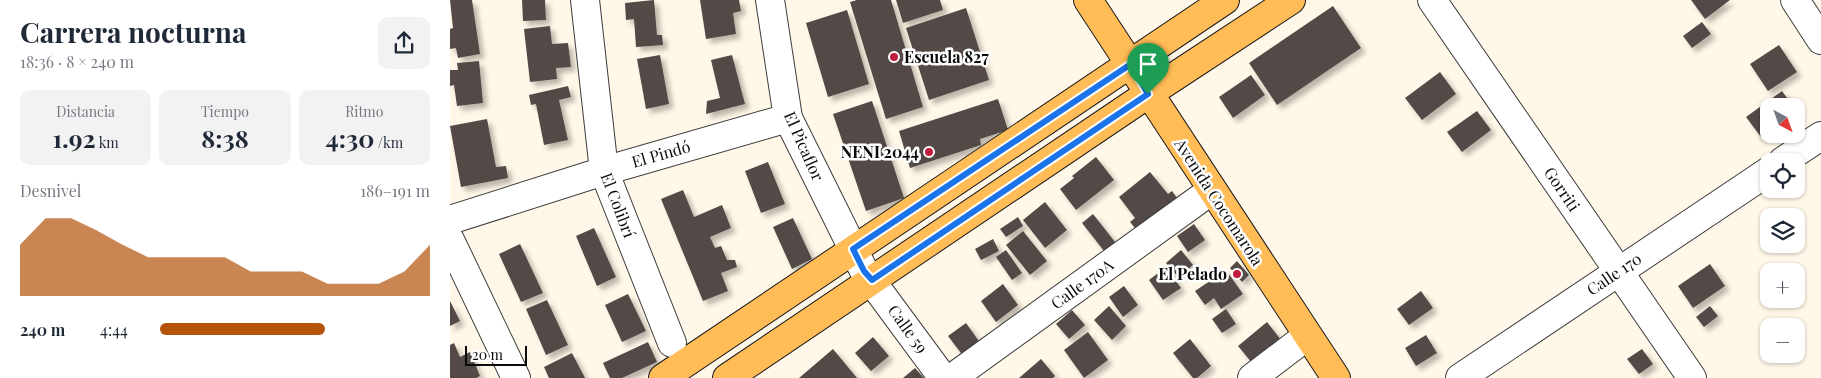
<!DOCTYPE html>
<html lang="es">
<head>
<meta charset="utf-8">
<style>
  body { margin:0; font-family:"Playfair Display",serif; background:#f2f2f3; color:#1f2937; height:100vh; display:flex; flex-direction:column; font-size:19px; white-space:nowrap }
  * { box-sizing:border-box; margin:0 }
  p { font-size:16px; color:#747a83 }
  .icon { flex:none; width:28px; height:28px; fill:none; stroke:currentColor; stroke-width:2; stroke-linecap:round; stroke-linejoin:round }
  .map { position:relative; flex:1; overflow:hidden }
  .side { display:flex; flex-direction:column; background:#fff; width:450px }
  .side>* { flex:none }
  .needle { width:32px; rotate:139deg }
  .tools { position:absolute; left:1310px; top:98px; display:grid; gap:10px }
  .tools a { display:grid; place-items:center; width:45px; height:45px; border-radius:10px; background:#fff; box-shadow:0 1px 4px #0004; font-size:25px }
  .scale { position:absolute; left:15px; bottom:12px; width:62px; box-sizing:border-box; padding-left:5px; border:2px solid #0a0a0a; border-top:0; font-size:14px; line-height:18px; white-space:nowrap; color:#0a0a0a; -webkit-text-stroke:4px #fff; paint-order:stroke }
  .pin { position:absolute; display:grid; place-items:center; width:42px; height:42px; color:#fff; margin:-51px -21px; border-radius:50% 50% 50% 0; rotate:-45deg; box-shadow:0 0 5px #0007 }
  .pin .icon { rotate:45deg }
  .round { display:grid; place-items:center; flex:none; width:52px; height:52px; border-radius:10px; background:#f2f2f3 }
  .overview { display:flex; align-items:center; justify-content:space-between; height:85px; padding:0 20px }
  h1 { font-size:28px; font-weight:700; line-height:38px }
  .metrics { display:grid; grid-template-columns:repeat(3,1fr); gap:8px; height:85px; padding:5px 20px }
  .metrics div { display:grid; align-content:center; border-radius:10px; background:#f2f2f3; text-align:center }
  .metrics b { font-size:25px; font-weight:700 }
  .metrics small { font-size:14px; font-weight:400 }
  .metrics p { font-size:14px }
  .chart { height:140px; padding:10px 20px }
  .chart p { display:flex; justify-content:space-between }
  .chart svg { width:100%; height:90px; margin-top:5px; fill:#b45309; opacity:.7 }
  ul { padding:0 20px; list-style:none; font-size:16px }
  li { display:grid; grid-template-columns:80px 60px 1fr; align-items:center; height:38px }
  li i { height:12px; border-radius:6px; background:#b45309 }
  main { display:flex; flex:1; min-height:0 }
  .map>svg:first-child { display:block }
  .building { fill:#534946; filter:url(#shadow) }
  .lines { fill:none; stroke-linecap:round; stroke-linejoin:round }
  .minor-casing { stroke:#3d3d3d; stroke-width:30 }
  .major-casing { stroke:#1b1b1b; stroke-width:30 }
  .minor { stroke:#fff; stroke-width:28 }
  .major { stroke:#ffbc57; stroke-width:28 }
  .route-casing { stroke:#fff; stroke-width:10 }
  .route { stroke:#1a73e8; stroke-width:6 }
  .poi-dot { fill:#c01c3e; stroke:#fff; stroke-width:2 }
  .labels { text-anchor:middle; stroke-width:5; stroke-linejoin:round; paint-order:stroke }
  .poi-label { font-size:16px; font-weight:bold; fill:#0a0a0a; stroke:#fff; text-anchor:end }
  .street-label { font-size:16px; fill:#0a0a0a; stroke:#fff }
</style>
</head>
<body>
<main>
<section class="side">
<div class="overview"><div><h1>Carrera nocturna</h1><p>18:36 · 8 × 240 m</p></div><a class="round"><svg class="icon" aria-label="share" viewBox="0 0 24 24"><path d="M12 15V3M7 8l5-5 5 5M5 13v7h14v-7"/></svg></a></div>
<div class="metrics">
<div><p>Distancia</p><b>1.92<small> km</small></b></div>
<div><p>Tiempo</p><b>8:38</b></div>
<div><p>Ritmo</p><b>4:30<small> /km</small></b></div>
</div>
<div class="chart"><p><span>Desnivel</span>186–191 m</p>
<svg viewBox="0 0 160 44" preserveAspectRatio="none"><path d="M0 44V19L10 6L20 6L30 12L40 19L50 25L60 25L70 25L80 25L90 32L100 32L110 32L120 38L130 38L140 38L150 32L160 19V44z"/></svg>
</div>
<ul>
<li><b>240 m</b>4:44<i style="width:61%"></i></li>
</ul>
</section>
<div class="map">
<svg width="1371" height="378" viewBox="0 0 1371 378">
  <defs>
    <filter id="shadow"><feDropShadow dx="4.5" dy="4.5" stdDeviation="2.5" flood-color="#0004"/></filter>
  </defs>
  <rect width="100%" height="100%" fill="#fff7e7"/>
  <g class="building">
    <polygon points="0,0 22,0 30,54 8,58 6,48 0,49 0,29 3,28"/>
    <polygon points="72,0 95,0 96,20 73,21"/>
    <polygon points="204,0 207,35 212,35 213,45 186,47 184,19 176,20 175,3"/>
    <polygon points="250,0 289,0 291,11 283,13 286,34 256,39"/>
    <polygon points="407,0 441,0 473,107 436,119 400,2"/>
    <polygon points="446,0 490,0 493,10 453,23"/>
    <polygon points="1241,0 1280,0 1255,19"/>
    <polygon points="883,6 911,48 827,105 799,63"/>
    <polygon points="516,8 539,80 479,100 456,28"/>
    <polygon points="397,10 419,84 378,97 356,23"/>
    <polygon points="1252,22 1261,34 1242,48 1233,36"/>
    <polygon points="100,26 102,44 118,43 121,67 106,68 107,79 80,82 74,29"/>
    <polygon points="1329,45 1347,72 1318,91 1300,64"/>
    <polygon points="210,55 219,104 196,109 187,59"/>
    <polygon points="282,55 295,104 256,114 257,101 270,98 261,60"/>
    <polygon points="29,61 33,103 7,106 4,85 0,86 0,70 8,70 7,63"/>
    <polygon points="990,72 1006,94 972,120 955,98"/>
    <polygon points="801,75 815,95 783,118 769,97"/>
    <polygon points="118,86 121,97 109,100 118,140 94,145 86,104 81,105 79,95"/>
    <polygon points="1332,91 1343,106 1319,106 1319,132 1311,137 1296,117"/>
    <polygon points="548,99 558,130 530,139 531,145 460,168 449,131"/>
    <polygon points="422,101 454,198 416,211 383,114"/>
    <polygon points="1027,111 1041,130 1012,152 997,132"/>
    <polygon points="37,119 46,167 56,166 58,178 11,187 0,126"/>
    <polygon points="646,157 664,180 626,210 610,189 624,178 622,176"/>
    <polygon points="318,162 335,204 311,213 295,171"/>
    <polygon points="700,172 718,194 722,191 730,202 690,234 680,222 685,218 669,197"/>
    <polygon points="233,190 244,217 272,205 281,228 260,237 265,248 271,246 277,260 285,260 287,267 271,273 278,291 253,301 211,199"/>
    <polygon points="595,202 617,230 595,248 573,220"/>
    <polygon points="643,214 669,247 658,256 632,223"/>
    <polygon points="568,217 573,226 556,237 550,229"/>
    <polygon points="343,218 362,259 342,269 323,227"/>
    <polygon points="744,224 755,240 738,252 727,236"/>
    <polygon points="144,228 166,277 147,286 126,236"/>
    <polygon points="573,231 597,261 580,275 556,245"/>
    <polygon points="543,239 549,251 531,260 525,249"/>
    <polygon points="70,244 93,293 71,302 49,254"/>
    <polygon points="556,250 572,273 562,280 546,257"/>
    <polygon points="731,250 743,265 728,277 716,263"/>
    <polygon points="787,261 799,275 792,282 780,268"/>
    <polygon points="1260,264 1275,286 1243,308 1228,286"/>
    <polygon points="716,267 731,288 713,300 699,280"/>
    <polygon points="776,270 793,294 771,309 764,298 755,305 745,291"/>
    <polygon points="553,284 568,305 546,322 531,301"/>
    <polygon points="674,286 688,305 673,317 659,297"/>
    <polygon points="971,291 983,308 959,325 947,309"/>
    <polygon points="178,294 196,331 172,342 155,305"/>
    <polygon points="97,300 118,345 96,355 76,309"/>
    <polygon points="0,301 10,321 0,326"/>
    <polygon points="659,306 676,326 662,340 644,320"/>
    <polygon points="1260,306 1268,316 1254,327 1246,317"/>
    <polygon points="776,309 786,324 772,333 762,319"/>
    <polygon points="622,310 635,325 619,339 606,324"/>
    <polygon points="817,322 831,340 807,369 788,346"/>
    <polygon points="516,323 531,344 514,357 498,336"/>
    <polygon points="638,332 658,360 634,378 614,350"/>
    <polygon points="976,335 987,353 966,366 955,348"/>
    <polygon points="423,337 439,356 421,371 405,353"/>
    <polygon points="740,339 761,366 747,378 743,378 723,353"/>
    <polygon points="198,342 207,362 172,378 160,378 153,363"/>
    <polygon points="4,343 10,357 20,352 30,376 26,378 0,378 0,345"/>
    <polygon points="383,349 407,378 349,378"/>
    <polygon points="1192,349 1203,364 1189,374 1177,359"/>
    <polygon points="122,353 135,378 99,378 94,367"/>
    <polygon points="591,359 605,376 603,378 569,378"/>
    <polygon points="465,368 474,378 453,378"/>
  </g>
  <g class="lines">
    <defs>
      <g id="minor">
        <polyline points="135,0 154,171 222,343"/>
        <polyline points="320,0 338,118 414,271 493,378"/>
        <polyline points="982,0 1242,378"/>
        <polyline points="1345,0 1371,40"/>
        <polyline points="1333,161 1371,136"/>
        <polyline points="0,220 154,171 338,118"/>
        <polyline points="0,240 66,378"/>
        <polyline points="502,378 762,190"/>
        <polyline points="802,378 857,336"/>
        <polyline points="1010,378 1319,171"/>
      </g>
      <g id="major">
        <polyline points="638,0 886,378"/>
        <polyline points="213,378 775,0"/>
        <polyline points="277,378 698,94 841,0"/>
      </g>
    </defs>
    <use href="#minor" class="minor-casing"/>
    <use href="#major" class="major-casing"/>
    <use href="#minor" class="minor"/>
    <use href="#major" class="major"/>
  </g>
  <g class="lines">
    <defs>
      <polygon id="route" points="681,64 698,94 422,280 414,271 403,249"/>
    </defs>
    <use href="#route" class="route-casing"/>
    <use href="#route" class="route"/>
  </g>
  <g class="poi-dot">
    <circle cx="444" cy="57" r="5"/>
    <circle cx="479" cy="152" r="5"/>
    <circle cx="787" cy="274" r="5"/>
  </g>
  <g class="labels">
    <g class="poi-label">
      <text x="454" y="63" text-anchor="start">Escuela 827</text>
      <text x="469" y="158">NENI 2044</text>
      <text x="777" y="280">El Pelado</text>
    </g>
    <g class="street-label">
      <text transform="translate(354 146) rotate(66)" y="6">El Picaflor</text>
      <text transform="translate(211 154) rotate(-16)" y="6">El Pindó</text>
      <text transform="translate(1112 189) rotate(56)" y="6">Gorriti</text>
      <text transform="translate(769 202) rotate(57)" y="6">Avenida Cocomarola</text>
      <text transform="translate(168 205) rotate(69)" y="6">El Colibrí</text>
      <text transform="translate(1164 274) rotate(-34)" y="6">Calle 170</text>
      <text transform="translate(632 284) rotate(-36)" y="6">Calle 170A</text>
      <text transform="translate(458 329) rotate(54)" y="6">Calle 59</text>
    </g>
  </g>
</svg>
<div class="tools">
<a><svg class="needle" viewBox="-14 -14 28 28"><path d="M0-13l5 13h-10z" fill="#e53935"/><path d="M0 13l5-13h-10z" fill="#747a83"/></svg></a>
<a><svg class="icon" aria-label="locate" viewBox="0 0 24 24"><circle cx="12" cy="12" r="6"/><path d="M12 2v4M12 18v4M2 12h4M18 12h4"/></svg></a>
<a><svg class="icon" aria-label="layers" viewBox="0 0 24 24"><path d="M12 4l9 5-9 5-9-5zM3 14l9 5 9-5"/></svg></a>
<a>+</a>
<a>−</a>
</div>
<div class="scale">20 m</div>
<div class="pin" style="left:698px;top:94px;background:#1e9e55"><svg class="icon" aria-label="arrive" viewBox="0 0 24 24"><path d="M6 21V4h12l-3 4 3 4H6"/></svg></div>
</div>
</main>
</body>
</html>
